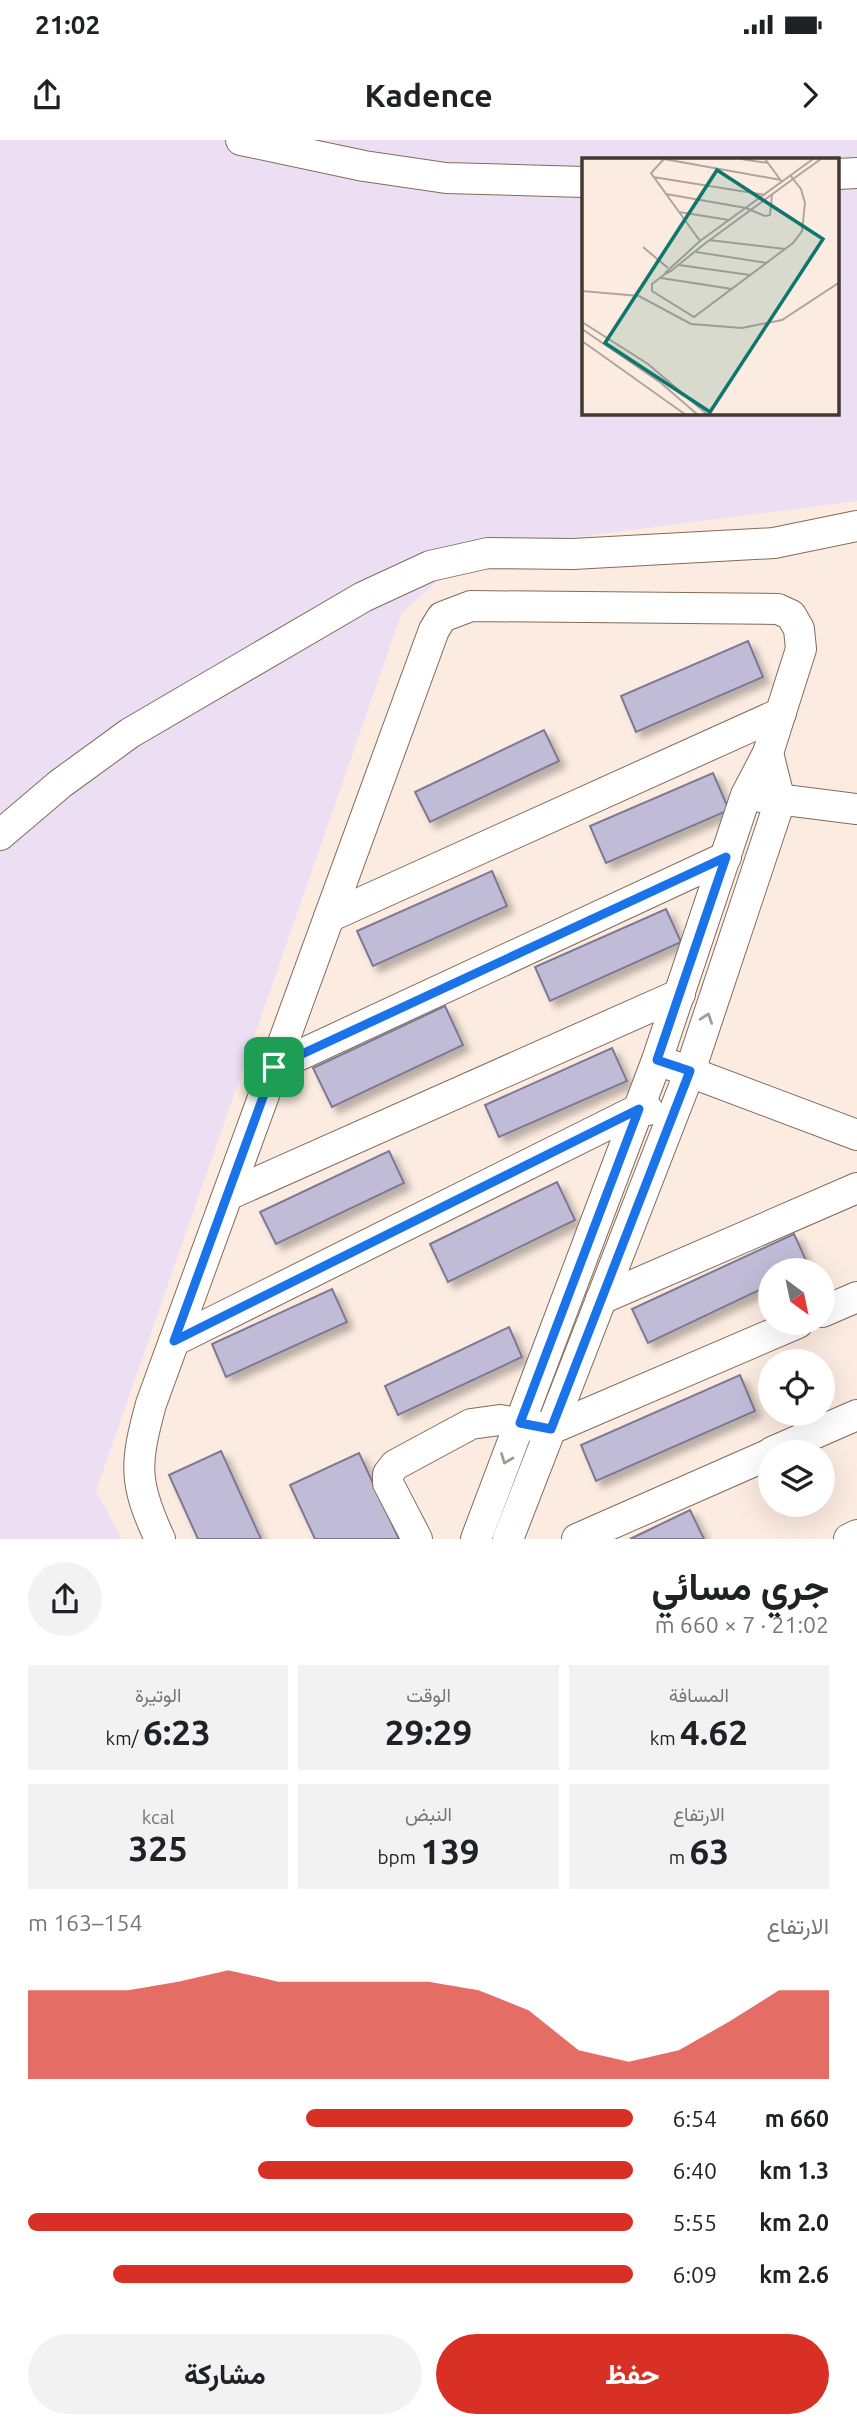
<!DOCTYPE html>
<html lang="ar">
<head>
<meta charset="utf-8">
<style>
  body { margin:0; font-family:Ubuntu,Vazirmatn,sans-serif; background:#f2f2f2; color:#202124; direction:rtl; height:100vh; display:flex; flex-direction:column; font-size:26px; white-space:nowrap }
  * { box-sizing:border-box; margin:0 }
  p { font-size:23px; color:#757577 }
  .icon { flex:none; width:38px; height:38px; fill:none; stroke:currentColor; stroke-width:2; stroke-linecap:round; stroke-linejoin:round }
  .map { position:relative; height:1399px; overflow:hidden; direction:ltr }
  .panel { display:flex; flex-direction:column; background:#fff; flex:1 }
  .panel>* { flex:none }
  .needle { width:46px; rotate:147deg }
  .buttons { position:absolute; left:758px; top:1118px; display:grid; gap:14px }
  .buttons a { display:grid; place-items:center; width:77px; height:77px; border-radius:50%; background:#fff; box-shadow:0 7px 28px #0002; font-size:35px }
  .pin { position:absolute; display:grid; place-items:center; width:60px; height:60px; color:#fff; margin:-30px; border-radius:14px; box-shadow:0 4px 10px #0006 }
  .round { display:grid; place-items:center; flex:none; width:74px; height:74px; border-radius:37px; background:#f2f2f2 }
  .headline { display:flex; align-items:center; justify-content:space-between; height:119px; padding:0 28px }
  h1 { font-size:38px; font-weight:700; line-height:52px }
  .metrics { display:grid; grid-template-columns:repeat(3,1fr); gap:10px; height:119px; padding:7px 28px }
  .metrics div { display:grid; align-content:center; border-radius:0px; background:#f2f2f2; text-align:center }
  .metrics b { font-size:35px; font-weight:700 }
  .metrics small { font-size:19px; font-weight:400 }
  .metrics p { font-size:19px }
  .chart { height:196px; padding:14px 28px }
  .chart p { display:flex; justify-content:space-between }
  .chart svg { width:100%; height:126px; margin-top:7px; fill:#d93025; opacity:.7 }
  .primary-button { display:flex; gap:14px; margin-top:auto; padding:14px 28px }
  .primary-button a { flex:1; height:80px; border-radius:42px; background:#d93025; color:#fff; font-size:28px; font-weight:700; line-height:80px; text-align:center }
  .primary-button a+a { background:#f2f2f2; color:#202124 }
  ul { padding:0 28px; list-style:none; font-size:23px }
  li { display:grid; grid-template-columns:112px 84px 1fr; align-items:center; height:52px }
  li i { height:18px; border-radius:9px; background:#d93025 }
  .status { display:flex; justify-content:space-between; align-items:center; height:49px; padding:0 35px; background:#fff; direction:ltr }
  .status svg { height:19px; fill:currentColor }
  header { display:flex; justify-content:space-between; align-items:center; height:91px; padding:0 28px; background:#fff; font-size:32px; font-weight:700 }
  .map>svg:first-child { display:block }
  .industrial { fill:#eddff3; fill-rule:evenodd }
  .building { fill:#c0bbd7; stroke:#7d7992; stroke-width:2; filter:url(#shadow) }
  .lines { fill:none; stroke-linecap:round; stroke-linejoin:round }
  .minor-casing { stroke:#836b5a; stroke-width:32 }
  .minor { stroke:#fff; stroke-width:30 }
  .oneway { stroke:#a19c98 }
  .route-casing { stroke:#fff; stroke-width:14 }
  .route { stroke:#1a73e8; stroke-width:9 }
  .inset-road { fill:none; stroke:#b2a49a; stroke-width:2 }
  .view { fill:#0f766e; fill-opacity:0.15; stroke:#0f766e; stroke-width:3.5 }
  .inset-edge { fill:none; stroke:#433931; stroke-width:3.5 }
</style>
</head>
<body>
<div class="status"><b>21:02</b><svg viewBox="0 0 49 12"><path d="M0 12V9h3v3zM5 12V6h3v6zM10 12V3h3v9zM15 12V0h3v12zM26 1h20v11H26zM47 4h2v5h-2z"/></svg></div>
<header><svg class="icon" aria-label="forward" viewBox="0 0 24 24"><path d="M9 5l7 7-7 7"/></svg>Kadence<svg class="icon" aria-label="share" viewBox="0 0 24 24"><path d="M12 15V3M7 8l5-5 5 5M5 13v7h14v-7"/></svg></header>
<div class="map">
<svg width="857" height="1399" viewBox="0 0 857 1399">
  <defs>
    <filter id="shadow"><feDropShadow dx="6" dy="6" stdDeviation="3.5" flood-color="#0004"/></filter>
  </defs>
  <rect width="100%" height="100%" fill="#fcebe0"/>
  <path class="industrial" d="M0 0H857V361L474 410 402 472 96 1351 122 1399H0ZM584 19H838V273H584Z"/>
  <g class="building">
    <polygon points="748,501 763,537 636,592 621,556"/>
    <polygon points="544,590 559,621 430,682 415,652"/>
    <polygon points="713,633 729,670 606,723 590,686"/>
    <polygon points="492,731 507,766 373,826 357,791"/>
    <polygon points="666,769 681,802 550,861 535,827"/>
    <polygon points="445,866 463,905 332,967 313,928"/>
    <polygon points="612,908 627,941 499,997 485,965"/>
    <polygon points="389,1011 404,1043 276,1104 260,1072"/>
    <polygon points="557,1042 575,1080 448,1142 430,1104"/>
    <polygon points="794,1094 809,1127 801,1130 770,1130 770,1145 648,1203 632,1169"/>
    <polygon points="332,1149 347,1182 226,1237 212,1204"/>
    <polygon points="509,1187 522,1217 398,1275 385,1246"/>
    <polygon points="740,1235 755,1271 596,1341 581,1305"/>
    <polygon points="221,1311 261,1399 198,1399 169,1335"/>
    <polygon points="359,1313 399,1399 315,1399 290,1345"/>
    <polygon points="690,1370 704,1399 630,1399"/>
  </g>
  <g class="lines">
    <defs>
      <g id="minor">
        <polyline points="241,0 364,26 446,38 584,42"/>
        <polyline points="838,34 857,33"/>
        <polyline points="761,657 857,669"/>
        <polyline points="0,695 60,644 130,593 363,457 430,426 488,413 573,414 774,403 857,386"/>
        <polyline points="329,777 781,573"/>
        <polyline points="671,925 857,995"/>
        <polyline points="274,927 726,717"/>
        <polyline points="228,1055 680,854"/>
        <polyline points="601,1159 857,1048"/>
        <polyline points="822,1172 857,1157"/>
        <polyline points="174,1201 639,969 648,970"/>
        <polyline points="772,1312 857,1275"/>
        <path d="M160 1399C133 1342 135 1323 151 1264L434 490 442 477 471 466 778 469 791 475 799 489 801 509 768 613 746 655 657 920 476 1399"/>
        <polyline points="417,1399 388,1343 388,1334 395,1325 471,1284 500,1280 551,1289 798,1183"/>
        <polyline points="508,1399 690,931 780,661 768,613"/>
        <polyline points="577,1399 770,1314"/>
        <polyline points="849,1399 857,1395"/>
      </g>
    </defs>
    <use href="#minor" class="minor-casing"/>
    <use href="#minor" class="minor"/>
  </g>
  <defs><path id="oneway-chevron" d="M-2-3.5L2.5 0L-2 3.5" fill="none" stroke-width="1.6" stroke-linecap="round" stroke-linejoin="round" transform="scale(1.75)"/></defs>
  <g class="oneway">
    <use href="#oneway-chevron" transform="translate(707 878) rotate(-71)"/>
    <use href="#oneway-chevron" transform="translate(506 1319) rotate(111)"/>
  </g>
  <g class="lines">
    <defs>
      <polygon id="route" points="726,717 657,920 690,931 551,1289 520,1283 639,969 174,1201 274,927"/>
    </defs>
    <use href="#route" class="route-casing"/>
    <use href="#route" class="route"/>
  </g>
  <g transform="translate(582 18)">
    <rect width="257" height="257" fill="#fcebe0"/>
    <path class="inset-road" d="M82 1 199 22M82 1 69 15 118 83M159 1 186 5M183 1 200 24M209 18 211 21 219 31 223 45 220 73 211 85 112 159 70 133V126L83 116 89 113 121 87 211 21 239 1M71 19 183 37M84 36 164 50 183 58 188 57 190 37M97 54 147 62M127 82 203 91M61 89 86 110M114 94 185 105M97 107 168 117M83 115 118 83 231 1M79 120 150 131M0 133 57 138 109 166 160 170 200 162 258 124M0 164 66 206 126 257M0 171 79 225 116 257M0 183 104 257"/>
    <path class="view" d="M135 12 241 81 128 254 23 185Z"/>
    <rect width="257" height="257" class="inset-edge"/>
  </g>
</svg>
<div class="buttons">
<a><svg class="needle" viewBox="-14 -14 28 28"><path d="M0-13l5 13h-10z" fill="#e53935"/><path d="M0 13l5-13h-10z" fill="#757577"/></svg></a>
<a><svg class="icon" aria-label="locate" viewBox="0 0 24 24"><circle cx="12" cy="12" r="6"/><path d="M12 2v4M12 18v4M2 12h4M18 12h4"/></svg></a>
<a><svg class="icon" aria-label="layers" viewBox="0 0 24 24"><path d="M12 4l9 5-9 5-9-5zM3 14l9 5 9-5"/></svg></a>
</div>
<div class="pin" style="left:274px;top:927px;background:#1e9e55"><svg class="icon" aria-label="arrive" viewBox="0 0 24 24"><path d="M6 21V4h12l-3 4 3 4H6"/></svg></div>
</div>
<section class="panel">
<div class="headline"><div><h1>جري مسائي</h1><p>21:02 · 7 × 660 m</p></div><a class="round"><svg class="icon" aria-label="share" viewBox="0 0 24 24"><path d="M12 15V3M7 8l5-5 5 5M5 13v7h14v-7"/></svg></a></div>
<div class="metrics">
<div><p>المسافة</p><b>4.62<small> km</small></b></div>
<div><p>الوقت</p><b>29:29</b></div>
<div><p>الوتيرة</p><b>6:23<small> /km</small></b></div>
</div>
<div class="metrics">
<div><p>الارتفاع</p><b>63<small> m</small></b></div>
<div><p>النبض</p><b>139<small> bpm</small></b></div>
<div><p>kcal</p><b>325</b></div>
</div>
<div class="chart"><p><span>الارتفاع</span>154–163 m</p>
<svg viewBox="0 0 160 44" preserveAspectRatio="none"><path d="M0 44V13L10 13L20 13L30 10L40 6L50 10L60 10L70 10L80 10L90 13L100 20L110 34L120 38L130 34L140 24L150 13L160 13V44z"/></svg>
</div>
<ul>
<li><b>660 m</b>6:54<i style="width:54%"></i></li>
<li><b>1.3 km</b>6:40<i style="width:62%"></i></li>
<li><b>2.0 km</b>5:55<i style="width:100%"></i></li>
<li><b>2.6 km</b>6:09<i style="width:86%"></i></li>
</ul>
<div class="primary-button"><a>حفظ</a><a>مشاركة</a></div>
</section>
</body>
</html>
